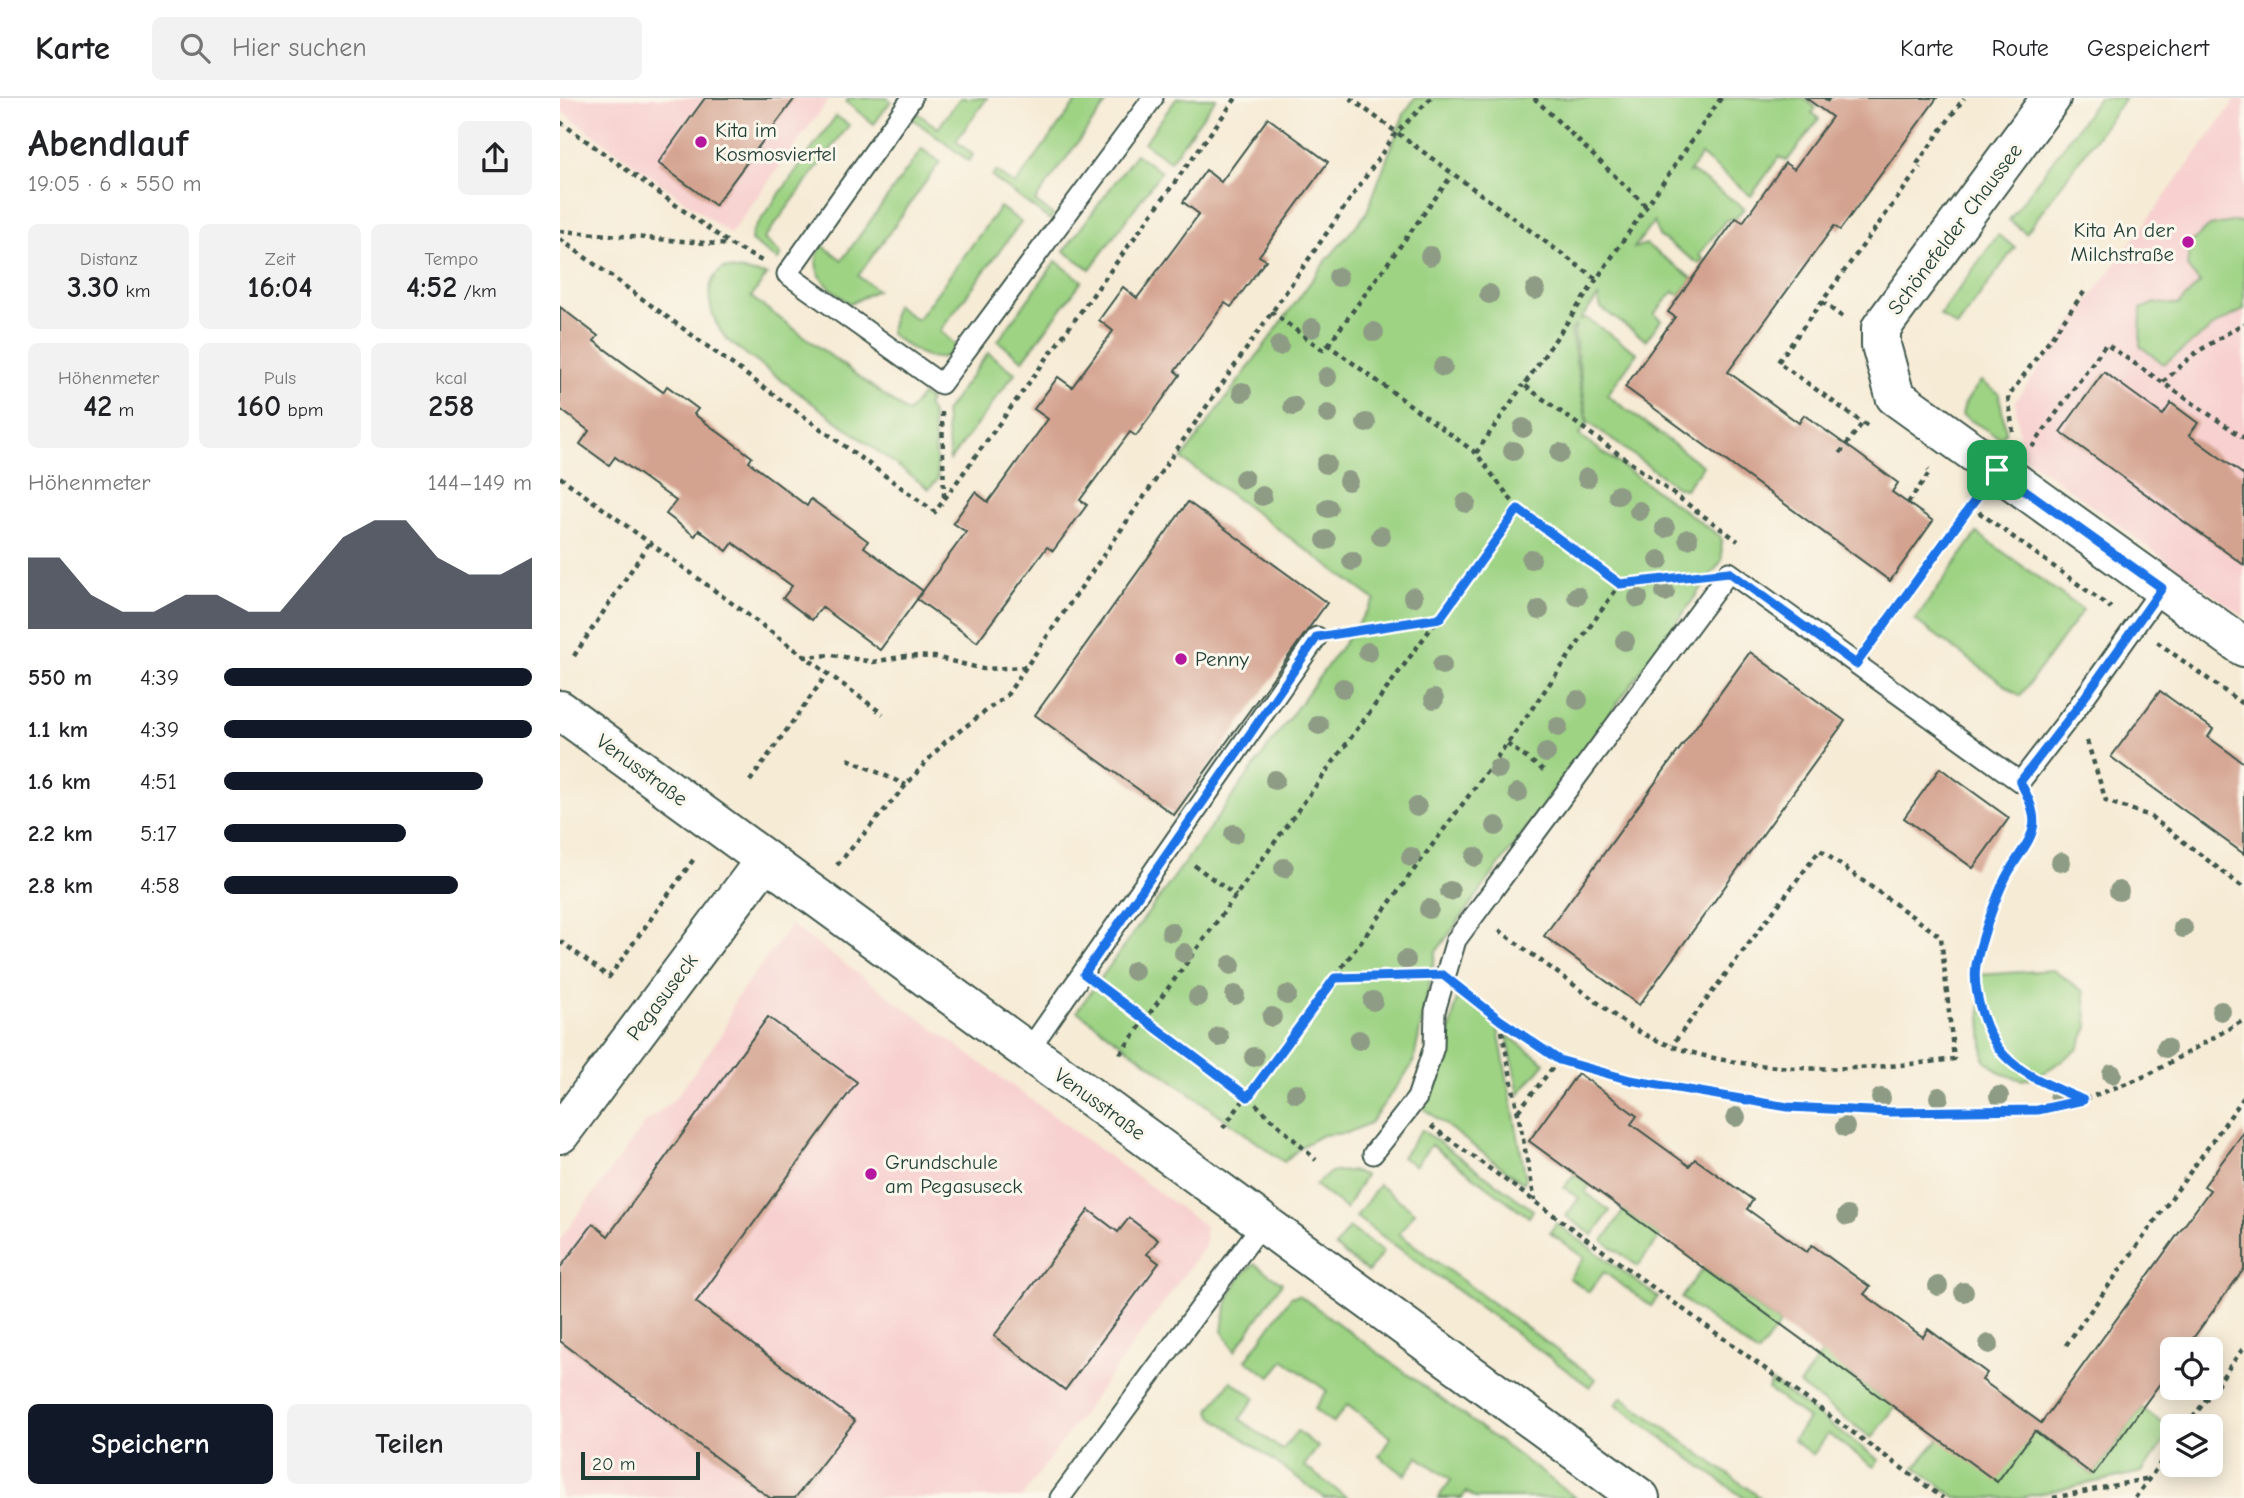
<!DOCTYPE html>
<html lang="de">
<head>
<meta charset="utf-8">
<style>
  body { margin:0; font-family:"Comic Neue",sans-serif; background:#f2f2f2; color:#202124; height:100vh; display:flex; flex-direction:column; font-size:26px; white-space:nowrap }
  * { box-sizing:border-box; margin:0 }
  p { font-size:23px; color:#757577 }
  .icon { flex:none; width:38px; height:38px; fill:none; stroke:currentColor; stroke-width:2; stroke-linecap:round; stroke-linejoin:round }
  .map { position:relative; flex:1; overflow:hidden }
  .drawer { display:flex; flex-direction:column; background:#fff; width:560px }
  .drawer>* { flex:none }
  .buttons { position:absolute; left:1600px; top:1239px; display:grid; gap:14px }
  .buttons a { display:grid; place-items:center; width:63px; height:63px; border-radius:10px; background:#fff; box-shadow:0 4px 18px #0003; font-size:35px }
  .scale { position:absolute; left:21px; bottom:18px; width:119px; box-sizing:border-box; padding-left:7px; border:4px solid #1f3d34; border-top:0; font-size:19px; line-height:24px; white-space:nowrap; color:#1f3d34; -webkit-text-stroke:5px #fbf7ec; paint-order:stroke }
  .pin { position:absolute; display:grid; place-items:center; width:60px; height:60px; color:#fff; margin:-30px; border-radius:14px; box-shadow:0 4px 10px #0006 }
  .round { display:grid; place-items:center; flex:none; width:74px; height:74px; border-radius:10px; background:#f2f2f2 }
  .overview { display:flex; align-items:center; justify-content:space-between; height:119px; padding:0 28px }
  h1 { font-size:38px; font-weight:800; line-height:52px }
  .figures { display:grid; grid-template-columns:repeat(3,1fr); gap:10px; height:119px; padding:7px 28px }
  .figures div { display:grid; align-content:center; border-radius:10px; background:#f2f2f2; text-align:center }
  .figures b { font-size:30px; font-weight:800 }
  .figures small { font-size:19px; font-weight:400 }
  .figures p { font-size:19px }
  .chart { height:196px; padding:14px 28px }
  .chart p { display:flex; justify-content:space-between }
  .chart svg { width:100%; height:126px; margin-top:7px; fill:#111827; opacity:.7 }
  .cta { display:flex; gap:14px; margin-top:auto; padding:14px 28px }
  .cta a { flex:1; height:80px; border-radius:10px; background:#111827; color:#fff; font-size:28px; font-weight:800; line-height:80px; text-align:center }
  .cta a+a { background:#f2f2f2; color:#202124 }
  ul { padding:0 28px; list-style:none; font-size:23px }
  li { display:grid; grid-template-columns:112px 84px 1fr; align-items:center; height:52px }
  li i { height:18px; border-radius:9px; background:#111827 }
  header { display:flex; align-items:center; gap:42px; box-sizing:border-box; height:98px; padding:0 35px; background:#fff; border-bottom:2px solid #e0e0e0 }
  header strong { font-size:33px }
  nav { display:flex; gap:38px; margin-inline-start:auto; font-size:24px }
  .search { width:490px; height:63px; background:#f2f2f2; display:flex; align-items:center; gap:18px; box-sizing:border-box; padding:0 24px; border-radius:10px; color:#757577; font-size:26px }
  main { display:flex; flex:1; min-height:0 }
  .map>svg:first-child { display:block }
  .built { fill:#f7d0cf }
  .green { fill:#9ed384; stroke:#5e885c; stroke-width:2 }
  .building { fill:#d4a390 }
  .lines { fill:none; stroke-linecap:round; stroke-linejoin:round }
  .service-casing { stroke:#3f574c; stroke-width:23 }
  .minor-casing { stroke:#3f574c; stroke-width:42 }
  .path { stroke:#3f574c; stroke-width:4.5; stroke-dasharray:5 5; stroke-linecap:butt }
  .service { stroke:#fff; stroke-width:19 }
  .minor { stroke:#fff; stroke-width:38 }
  .tree { fill:#8e9c85 }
  .route-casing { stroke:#fff; stroke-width:14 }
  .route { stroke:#1a73e8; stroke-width:9 }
  .poi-dot { fill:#b5179e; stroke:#fbf7ec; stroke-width:2.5 }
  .labels { text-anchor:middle; stroke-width:6; stroke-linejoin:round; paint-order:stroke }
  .poi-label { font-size:21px; fill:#1f3d34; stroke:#fbf7ec; text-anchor:start }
  .street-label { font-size:21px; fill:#1f3d34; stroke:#fbf7ec }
</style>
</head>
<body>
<header>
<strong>Karte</strong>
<div class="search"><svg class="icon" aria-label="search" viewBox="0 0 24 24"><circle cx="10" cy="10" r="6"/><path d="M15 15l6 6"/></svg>Hier suchen</div>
<nav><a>Karte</a><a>Route</a><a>Gespeichert</a></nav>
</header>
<main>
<section class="drawer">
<div class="overview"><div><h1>Abendlauf</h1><p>19:05 · 6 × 550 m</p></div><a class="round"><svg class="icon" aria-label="share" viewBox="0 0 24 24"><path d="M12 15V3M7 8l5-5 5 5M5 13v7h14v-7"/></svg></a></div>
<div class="figures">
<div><p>Distanz</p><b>3.30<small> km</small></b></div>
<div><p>Zeit</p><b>16:04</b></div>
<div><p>Tempo</p><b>4:52<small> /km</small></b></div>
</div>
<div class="figures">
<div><p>Höhenmeter</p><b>42<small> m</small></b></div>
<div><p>Puls</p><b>160<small> bpm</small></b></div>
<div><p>kcal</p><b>258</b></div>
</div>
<div class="chart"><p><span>Höhenmeter</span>144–149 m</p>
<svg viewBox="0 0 160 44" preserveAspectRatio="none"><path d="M0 44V19L10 19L20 32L30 38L40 38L50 32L60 32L70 38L80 38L90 25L100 12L110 6L120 6L130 19L140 25L150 25L160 19V44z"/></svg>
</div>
<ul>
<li><b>550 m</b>4:39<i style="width:100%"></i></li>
<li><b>1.1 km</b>4:39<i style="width:100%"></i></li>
<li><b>1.6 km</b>4:51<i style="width:84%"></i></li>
<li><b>2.2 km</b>5:17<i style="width:59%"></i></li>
<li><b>2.8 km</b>4:58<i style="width:76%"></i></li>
</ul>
<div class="cta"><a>Speichern</a><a>Teilen</a></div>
</section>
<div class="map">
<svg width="1684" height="1400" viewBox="0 0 1684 1400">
  <rect width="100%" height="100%" fill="#fbf7ec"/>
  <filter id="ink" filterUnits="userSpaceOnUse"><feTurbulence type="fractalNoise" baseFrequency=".0143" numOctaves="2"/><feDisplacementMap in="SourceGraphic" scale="14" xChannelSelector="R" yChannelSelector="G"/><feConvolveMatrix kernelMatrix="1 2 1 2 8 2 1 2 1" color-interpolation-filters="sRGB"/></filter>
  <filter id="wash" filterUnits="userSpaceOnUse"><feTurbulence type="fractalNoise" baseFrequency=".00686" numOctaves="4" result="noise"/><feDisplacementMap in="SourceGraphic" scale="28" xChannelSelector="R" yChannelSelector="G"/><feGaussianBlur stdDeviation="1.57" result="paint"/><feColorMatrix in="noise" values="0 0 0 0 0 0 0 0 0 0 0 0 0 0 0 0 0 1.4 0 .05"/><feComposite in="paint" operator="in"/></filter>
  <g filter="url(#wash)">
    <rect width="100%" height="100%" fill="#f6ebd5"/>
    <g class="built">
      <polygon points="0,0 270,0 170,136 0,12"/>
      <polygon points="1677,0 1684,0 1684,519 1461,356 1455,303"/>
      <polygon points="231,827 645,1128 645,1148 461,1400 0,1400 0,1141 86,1024 114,1002 164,933 175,902"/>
    </g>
    <g class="green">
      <polygon points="289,0 327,0 331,3 314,26 286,4"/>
      <polygon points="400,0 427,0 396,43 413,57 409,63 353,21 357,15 378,30"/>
      <polygon points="519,0 550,0 475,103 493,117 490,122 432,79 436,73 455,87"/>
      <polygon points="617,0 656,0 610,63 584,45"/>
      <polygon points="855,0 1244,0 1256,10 1252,15 1259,21 1227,63 1219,59 1191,98 1141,57 1129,75 1133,74 1184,110 1176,120 1166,122 1139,157 1143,161 1139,166 1099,138 1094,123 1074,150 1086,146 1133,181 1120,197 1113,194 1094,216 1101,222 1086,242 1041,210 1038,199 1020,222 1026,220 1077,255 1047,297 1143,368 1125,391 1117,389 1028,324 1014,234 1016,227 1011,233 1027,326 1019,337 1161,439 1162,462 876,854 853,966 810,1025 787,1035 762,1037 742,1048 724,1064 517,913 815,502 622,361 765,164 806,116 844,16"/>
      <polygon points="1539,0 1565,0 1466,135 1449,122"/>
      <polygon points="276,18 289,27 204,141 221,156 218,162 191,143 192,134"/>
      <path d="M362 51 380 64 298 178 317 192 290 206C270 190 245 175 262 147L282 162Z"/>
      <polygon points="576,56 601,74 530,171 504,153"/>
      <path d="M440 109 461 124 380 233 398 249C377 274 351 250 330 236L335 207 357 222Z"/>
      <polygon points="1677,123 1684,126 1684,212 1658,225 1604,266 1580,248 1581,211 1596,205 1618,207 1640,185 1627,169 1630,145 1650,128"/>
      <polygon points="1438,137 1455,149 1397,229 1380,217"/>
      <polygon points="496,163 522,183 463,262 438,243"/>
      <path d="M164 170 207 177 191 199 348 315 362 297 370 303 367 307 372 316 378 381 369 391 167 242C152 223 138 187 164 170Z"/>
      <polygon points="428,255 455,275 390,362 385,314"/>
      <polygon points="1421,283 1439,296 1446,334 1440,340 1402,317 1405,305"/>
      <polygon points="1417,435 1523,512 1460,598 1355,522"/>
      <polygon points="1493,872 1524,894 1528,929 1518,951 1479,978 1462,982 1440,975 1424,961 1418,877"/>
      <polygon points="898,895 937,926 966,1081 963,1085 859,1007 881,975"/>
      <polygon points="947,937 985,965 959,996"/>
      <polygon points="862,1032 973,1112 969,1119 871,1047 855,1068 842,1059"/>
      <polygon points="791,1073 805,1077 786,1111 755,1087 771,1074"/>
      <polygon points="1014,1076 1030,1087 1025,1094 1050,1113 1033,1137 1006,1118 1019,1100 1004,1090"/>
      <polygon points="819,1087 855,1114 839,1136 1036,1281 1030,1289 796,1119"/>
      <polygon points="1064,1112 1100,1138 1078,1168 1043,1143"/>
      <polygon points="996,1125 1098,1199 1091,1208 1044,1174 1029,1194 1009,1180 1024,1160 990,1135"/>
      <polygon points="789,1129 823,1154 808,1174 775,1149"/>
      <path d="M695 1166 722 1185 675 1253 662 1233C665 1209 672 1179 695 1166Z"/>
      <polygon points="1143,1170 1220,1226 1198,1256 1121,1200"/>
      <polygon points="739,1197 981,1374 1016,1400 915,1400 906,1394 902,1400 878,1400 891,1382 858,1359 845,1377 819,1358 831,1339 787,1307 773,1325 754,1311 767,1293 724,1262 710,1279 686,1262 731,1199"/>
      <polygon points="1266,1250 1290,1277 1335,1309 1312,1340 1239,1287"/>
      <polygon points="671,1283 695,1300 680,1321 722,1352 737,1333 758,1349 744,1368 788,1400 765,1400 652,1318 650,1312"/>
      <polygon points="1212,1284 1319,1362 1314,1369 1268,1336 1253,1357 1233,1342 1248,1321 1208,1291"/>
      <polygon points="1062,1299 1201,1400 1184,1400 1056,1306"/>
      <polygon points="1582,1310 1612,1333 1582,1374 1459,1400 1397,1400 1355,1369 1383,1336 1475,1333 1533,1377"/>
    </g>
    <g id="blocks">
      <g class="building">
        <polygon points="145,0 235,0 155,107 98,65"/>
        <polygon points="1246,0 1377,0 1280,132 1274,128 1168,274 1239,325 1244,317 1296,354 1338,385 1332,394 1373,423 1330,483 1065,289 1115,219 1108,214 1176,120 1183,124 1225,65 1234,71 1272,19"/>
        <polygon points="708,20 768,64 699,158 706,162 671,209 665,205 615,273 620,277 598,308 576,338 570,334 520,402 527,407 493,453 487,449 417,544 357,501 406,434 393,425 415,394 428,404 488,321 474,311 498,279 512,289 553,233 539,222 563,189 577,200 618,145 639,116 623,104 646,72 661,84"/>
        <polygon points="0,209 38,238 34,243 103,294 107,288 138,311 134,316 192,359 189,364 247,408 251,401 308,443 304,449 363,493 320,552 262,509 252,522 223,500 232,488 173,445 167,453 139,432 135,438 106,416 116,403 55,359 49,367 20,346 29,333 0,311"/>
        <polygon points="1544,274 1603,317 1611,305 1638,325 1629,337 1684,377 1684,467 1500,334"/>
        <polygon points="628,404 767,505 614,717 475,617"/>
        <polygon points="1190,554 1285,623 1079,907 984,838"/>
        <polygon points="1600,593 1653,631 1648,639 1684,665 1684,756 1551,659"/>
        <polygon points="1380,670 1449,720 1413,770 1344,720"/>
        <polygon points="208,919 297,984 136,1204 295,1323 235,1400 210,1400 0,1243 0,1170 33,1126 48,1138"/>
        <polygon points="1018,975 1077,1018 1071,1026 1129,1068 1135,1061 1193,1102 1187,1111 1247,1154 1252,1147 1310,1189 1304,1196 1363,1239 1368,1231 1427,1275 1422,1282 1481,1325 1650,1092 1644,1088 1684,1034 1684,1171 1625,1251 1612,1251 1612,1269 1533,1377 1475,1333 1437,1384 969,1043"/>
        <polygon points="529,1112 558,1134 569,1120 598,1142 587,1156 599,1165 505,1292 434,1238"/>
      </g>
    </g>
  </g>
  <g filter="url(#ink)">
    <use href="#blocks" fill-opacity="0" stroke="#3f574c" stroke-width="2"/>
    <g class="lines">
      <defs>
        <g id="service">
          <polyline points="352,0 227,176 381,286 593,0"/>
          <polyline points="468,953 757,539"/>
          <polyline points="813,1056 857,1000 874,949 875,913 896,842 1169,474 1460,684 1517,610 1602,490"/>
          <polyline points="500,1400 703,1125"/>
        </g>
        <g id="minor">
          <polyline points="1491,0 1321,230 1321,247 1335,298 1684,549"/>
          <polyline points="0,612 1080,1400"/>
          <polyline points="0,1036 205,762"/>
        </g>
      </defs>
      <use href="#service" class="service-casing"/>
      <use href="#minor" class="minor-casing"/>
      <g class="path">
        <polyline points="790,0 1036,181"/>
        <polyline points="974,0 1088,110"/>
        <polyline points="1161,0 964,287 1178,443"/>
        <polyline points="1265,0 1269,3"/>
        <polyline points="0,24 173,148 202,163"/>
        <polyline points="1357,66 1404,0"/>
        <polyline points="0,133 170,147"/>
        <polyline points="0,141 375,414 676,0"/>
        <polyline points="1262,204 1284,220"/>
        <polyline points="768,247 892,77"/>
        <polyline points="1603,284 1634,256 1684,225"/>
        <polyline points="382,314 384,400"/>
        <polyline points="1307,328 1218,264 1360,69"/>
        <polyline points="1453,334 1448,299 1527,190"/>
        <polyline points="1472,349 1546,246 1684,340"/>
        <polyline points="916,355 963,287"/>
        <polyline points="1280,355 1304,323"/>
        <polyline points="0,379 323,616"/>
        <polyline points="1348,405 1370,374 1368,372"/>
        <polyline points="1413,406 1420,415 1551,510"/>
        <polyline points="1060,486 1129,479"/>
        <polyline points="786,535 880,520"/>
        <polyline points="1313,542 1413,405"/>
        <polyline points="1597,544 1684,607"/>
        <polyline points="14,558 90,444"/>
        <polyline points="243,559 272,557 313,564 346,558 375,559 423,571 466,569 836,35 871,0"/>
        <polyline points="1527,643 1546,703 1590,718 1684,790"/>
        <polyline points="947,646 986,674"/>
        <polyline points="288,661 346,687"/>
        <polyline points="190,683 267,576"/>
        <path d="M1474 709C1472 751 1459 752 1443 786 1435 804 1419 849 1416 868 1413 894 1426 938 1444 957 1463 978 1497 990 1522 1002"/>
        <polyline points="277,767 366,664 385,644 447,597 466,569"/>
        <polyline points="634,767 676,798"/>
        <path d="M939 832C970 855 1002 878 1033 901 1047 911 1061 924 1076 932 1165 981 1297 974 1394 961L1381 839 1260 752 1112 947"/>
        <polyline points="0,843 49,879 136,758"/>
        <polyline points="776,880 854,878"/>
        <polyline points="544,892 688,999 756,1062"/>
        <polyline points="911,900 999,962 1070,982 1228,1009 1331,1014 1478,1012 1523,1002 1588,977 1684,922"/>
        <polyline points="940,923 975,1103"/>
        <polyline points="560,956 958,411"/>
        <polyline points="958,1013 999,962"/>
        <polyline points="871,1028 1383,1400"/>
        <polyline points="663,1030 947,646 1060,486 958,411 916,355 768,247 763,252 710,213"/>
        <polyline points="1506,1247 1684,999"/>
        <polyline points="1627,1328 1684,1249"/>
        <polyline points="1493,1400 1590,1380"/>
        <polyline points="1575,1400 1612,1349"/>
      </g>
      <use href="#service" class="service"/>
      <use href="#minor" class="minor"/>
    </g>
    <g class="tree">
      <circle cx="870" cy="158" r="10"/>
      <circle cx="778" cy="179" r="10"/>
      <circle cx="975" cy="192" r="10"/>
      <circle cx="929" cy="196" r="10"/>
      <circle cx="752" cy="230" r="10"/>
      <circle cx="814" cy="234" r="10"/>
      <circle cx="719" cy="248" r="10"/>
      <circle cx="883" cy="269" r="10"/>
      <circle cx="767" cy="279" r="10"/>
      <circle cx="682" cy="294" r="10"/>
      <circle cx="733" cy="308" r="10"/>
      <circle cx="768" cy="316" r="10"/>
      <circle cx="806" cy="325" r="10"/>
      <circle cx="963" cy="330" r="10"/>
      <circle cx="953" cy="353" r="10"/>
      <circle cx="1000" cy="355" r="10"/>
      <circle cx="766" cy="366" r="10"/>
      <circle cx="1027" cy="380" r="10"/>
      <circle cx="684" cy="381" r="10"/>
      <circle cx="788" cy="383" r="10"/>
      <circle cx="1058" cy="397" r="10"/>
      <circle cx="702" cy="398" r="10"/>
      <circle cx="906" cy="405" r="10"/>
      <circle cx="768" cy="410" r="10"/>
      <circle cx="1079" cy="413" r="10"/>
      <circle cx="1105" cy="430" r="10"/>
      <circle cx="821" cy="438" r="10"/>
      <circle cx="1128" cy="441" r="10"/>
      <circle cx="766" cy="442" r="10"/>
      <circle cx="971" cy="461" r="10"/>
      <circle cx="1099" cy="462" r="10"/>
      <circle cx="792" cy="463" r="10"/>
      <circle cx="1105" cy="494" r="10"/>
      <circle cx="1017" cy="498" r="10"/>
      <circle cx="853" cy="499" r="10"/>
      <circle cx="1078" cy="500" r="10"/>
      <circle cx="979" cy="512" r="10"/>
      <circle cx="1065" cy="543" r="10"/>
      <circle cx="808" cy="554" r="10"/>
      <circle cx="882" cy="567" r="10"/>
      <circle cx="783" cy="590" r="10"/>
      <circle cx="874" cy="601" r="10"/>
      <circle cx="1018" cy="602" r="10"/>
      <circle cx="759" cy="627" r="10"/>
      <circle cx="998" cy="629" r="10"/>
      <circle cx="986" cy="655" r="10"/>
      <circle cx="938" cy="671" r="10"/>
      <circle cx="715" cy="682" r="10"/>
      <circle cx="958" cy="695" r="10"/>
      <circle cx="857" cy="709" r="10"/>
      <circle cx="936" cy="728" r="10"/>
      <circle cx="674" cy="736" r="10"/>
      <circle cx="851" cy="759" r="10"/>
      <circle cx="915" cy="759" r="10"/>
      <circle cx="1501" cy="764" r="10"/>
      <circle cx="724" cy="770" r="10"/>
      <circle cx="890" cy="793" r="10"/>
      <circle cx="1559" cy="793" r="10"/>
      <circle cx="869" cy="811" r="10"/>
      <circle cx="1623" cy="830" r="10"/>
      <circle cx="611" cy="834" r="10"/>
      <circle cx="624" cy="855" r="10"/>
      <circle cx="846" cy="862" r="10"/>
      <circle cx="671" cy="867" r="10"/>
      <circle cx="574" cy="873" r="10"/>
      <circle cx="675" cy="897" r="10"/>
      <circle cx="727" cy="897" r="10"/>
      <circle cx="638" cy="899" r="10"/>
      <circle cx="813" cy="903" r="10"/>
      <circle cx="1661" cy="913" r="10"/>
      <circle cx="712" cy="919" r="10"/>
      <circle cx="659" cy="939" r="10"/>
      <circle cx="799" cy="942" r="10"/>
      <circle cx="1606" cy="950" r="10"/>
      <circle cx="694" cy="959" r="10"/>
      <circle cx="1552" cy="976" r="10"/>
      <circle cx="736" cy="995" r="10"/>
      <circle cx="1499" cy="996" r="10"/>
      <circle cx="1439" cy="998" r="10"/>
      <circle cx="1379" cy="999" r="10"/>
      <circle cx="1321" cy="1000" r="10"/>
      <circle cx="1176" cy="1019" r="10"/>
      <circle cx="1285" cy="1029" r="10"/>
      <circle cx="1287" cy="1118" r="10"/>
      <circle cx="1378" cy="1188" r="10"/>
      <circle cx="1404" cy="1194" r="10"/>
      <circle cx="1429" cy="1246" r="10"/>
    </g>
  </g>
  <g class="lines" filter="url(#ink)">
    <defs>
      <path id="route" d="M1437 372 1602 490 1517 610 1460 684C1490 736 1465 740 1443 785 1434 805 1420 845 1416 867 1412 894 1426 938 1444 957 1464 979 1497 990 1523 1002L1478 1012 1331 1014 1228 1009 1070 982 999 962 940 922 883 877 775 880 688 999 524 876 757 539 880 520 958 411 1060 486 1169 474 1296 566Z"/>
    </defs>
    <use href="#route" class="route-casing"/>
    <use href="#route" class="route"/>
  </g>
  <g class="poi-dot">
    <circle cx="141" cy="44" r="7"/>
    <circle cx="1628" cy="144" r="7"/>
    <circle cx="621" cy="561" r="7"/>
    <circle cx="311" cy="1076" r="7"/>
  </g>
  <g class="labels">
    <g class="poi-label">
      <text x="155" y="39">Kita im<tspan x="155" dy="24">Kosmosviertel</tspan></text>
      <text x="1614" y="139" text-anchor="end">Kita An der<tspan x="1614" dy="24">Milchstraße</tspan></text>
      <text x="635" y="568">Penny</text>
      <text x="325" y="1071">Grundschule<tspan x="325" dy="24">am Pegasuseck</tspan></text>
    </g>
    <g class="street-label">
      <text transform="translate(1395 131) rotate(-53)" y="7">Schönefelder Chaussee</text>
      <text transform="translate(82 672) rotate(36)" y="7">Venusstraße</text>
      <text transform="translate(102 899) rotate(-53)" y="7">Pegasuseck</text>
      <text transform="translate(540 1006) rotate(36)" y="7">Venusstraße</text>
    </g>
  </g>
</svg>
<div class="buttons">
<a><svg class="icon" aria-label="locate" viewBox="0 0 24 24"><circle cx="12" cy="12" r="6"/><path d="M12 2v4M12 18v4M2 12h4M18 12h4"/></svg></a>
<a><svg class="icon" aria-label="layers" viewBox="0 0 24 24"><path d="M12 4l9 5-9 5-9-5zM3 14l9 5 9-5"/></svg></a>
</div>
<div class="scale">20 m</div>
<div class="pin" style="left:1437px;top:372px;background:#1e9e55"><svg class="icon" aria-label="arrive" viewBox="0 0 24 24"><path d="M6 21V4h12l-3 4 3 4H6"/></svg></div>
</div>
</main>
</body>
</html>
